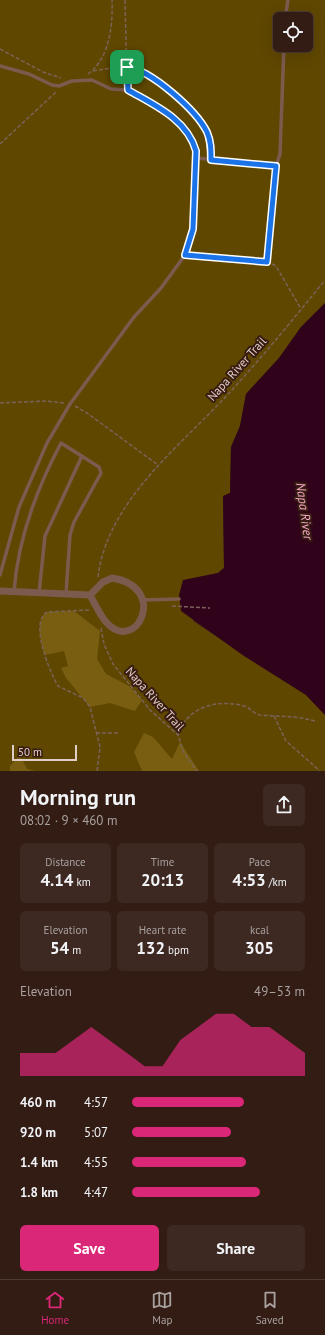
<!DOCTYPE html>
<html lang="en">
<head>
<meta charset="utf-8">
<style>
  body { margin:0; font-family:"PT Sans",sans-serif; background:#3d2922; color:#f1f3f6; height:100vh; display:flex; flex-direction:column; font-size:15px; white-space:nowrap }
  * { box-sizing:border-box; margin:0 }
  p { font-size:13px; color:#a8a1a0 }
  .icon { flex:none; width:22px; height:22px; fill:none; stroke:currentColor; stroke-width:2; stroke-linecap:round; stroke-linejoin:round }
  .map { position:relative; height:771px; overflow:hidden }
  .side { display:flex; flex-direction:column; background:#321c14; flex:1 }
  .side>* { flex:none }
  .fabs { position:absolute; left:273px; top:12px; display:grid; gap:8px }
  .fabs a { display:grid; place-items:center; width:40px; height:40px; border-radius:6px; background:#321c14; box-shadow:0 4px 16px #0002,0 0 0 1px #4d3a34; font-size:20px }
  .scale { position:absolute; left:12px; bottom:10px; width:65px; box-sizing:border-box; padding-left:4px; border:2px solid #e1cdc7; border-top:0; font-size:11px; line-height:14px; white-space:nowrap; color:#e1cdc7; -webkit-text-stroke:3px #371c12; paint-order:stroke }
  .pin { position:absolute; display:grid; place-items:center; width:34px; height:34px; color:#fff; margin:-17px; border-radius:8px; box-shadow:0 2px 6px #0006 }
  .round { display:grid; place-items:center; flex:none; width:42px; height:42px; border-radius:6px; background:#3d2922 }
  .headline { display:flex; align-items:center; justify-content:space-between; height:68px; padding:0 20px }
  h1 { font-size:22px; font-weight:700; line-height:30px }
  .metrics { display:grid; grid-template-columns:repeat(3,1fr); gap:6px; height:68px; padding:4px 20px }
  .metrics div { display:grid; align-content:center; border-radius:6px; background:#3d2922; text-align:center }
  .metrics b { font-size:17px; font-weight:700 }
  .metrics small { font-size:11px; font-weight:400 }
  .metrics p { font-size:11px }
  .chart { height:112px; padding:8px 20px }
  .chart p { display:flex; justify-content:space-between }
  .chart svg { width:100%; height:72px; margin-top:4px; fill:#db2777; opacity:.7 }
  .action { display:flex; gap:8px; margin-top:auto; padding:8px 20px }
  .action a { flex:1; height:46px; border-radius:6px; background:#db2777; color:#fff; font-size:16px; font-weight:700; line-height:46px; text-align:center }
  .action a+a { background:#3d2922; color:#f1f3f6 }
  ul { padding:0 20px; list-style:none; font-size:13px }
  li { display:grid; grid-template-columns:64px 48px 1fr; align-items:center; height:30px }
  li i { height:10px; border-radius:5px; background:#db2777 }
  .tabs { display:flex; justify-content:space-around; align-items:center; height:56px; border-top:1px solid #4d3a34; background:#321c14; font-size:11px; color:#a8a1a0 }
  .tabs a { display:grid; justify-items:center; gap:2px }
  .tabs .active { color:#db2777 }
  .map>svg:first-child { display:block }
  .green { fill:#5f4700; fill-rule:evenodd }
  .forest { fill:#795e11 }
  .water { fill:#30031a }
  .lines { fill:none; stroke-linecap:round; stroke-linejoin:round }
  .path { stroke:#7b6259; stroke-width:1.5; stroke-dasharray:4 2; stroke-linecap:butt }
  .lane { stroke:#7c5b4f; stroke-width:3.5 }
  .street { stroke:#7c5b4f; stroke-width:7 }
  .route-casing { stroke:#fff; stroke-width:8 }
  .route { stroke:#1a73e8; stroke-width:5 }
  .labels { text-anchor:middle; stroke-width:4; stroke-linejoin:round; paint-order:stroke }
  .street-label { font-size:12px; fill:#e1cdc7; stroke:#371c12 }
  .water-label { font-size:13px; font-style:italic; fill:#f7a9c7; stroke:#371c12 }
</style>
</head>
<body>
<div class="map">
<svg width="325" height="771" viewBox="0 0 325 771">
  <rect width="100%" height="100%" fill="#42261b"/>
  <path class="green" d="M0 0H325V303L301 327 279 358 246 394 240 426 231 447 230 493 223 496 224 568 218 573 199 577 193 621 306 695 325 715V771H0ZM280 19H306V45H280Z"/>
  <g class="forest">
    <path d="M74 611 100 631 97 659 106 674 129 686 142 700 135 711 110 703 90 707 66 678 61 668 68 666 64 651 45 655C41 644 35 619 47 612Z"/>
    <polygon points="144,733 153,737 172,759 180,742 199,771 142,771 134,752"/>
    <polygon points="20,755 27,769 35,771 10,771 10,766"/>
  </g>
  <polygon class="water" points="325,303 325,715 306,695 244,656 181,611 179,595 183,580 218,573 224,568 223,496 230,493 231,447 240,426 246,394 279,358 301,327"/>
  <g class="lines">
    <g class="path">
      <polyline points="125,0 127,84"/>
      <polyline points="0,49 43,72 61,78"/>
      <path d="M93 71C111 68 128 64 144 72 171 92 212 115 211 154"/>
      <path d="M88 74C110 58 113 24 112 0"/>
      <polyline points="0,144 56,92"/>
      <polyline points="272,264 276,266 301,309"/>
      <polyline points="0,403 46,401 64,403"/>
      <polyline points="75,406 87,413 158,465"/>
      <path d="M98 577C107 500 183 444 231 391 264 355 295 317 325 280"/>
      <polyline points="172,606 210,608"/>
      <path d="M89 610 47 612C29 622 50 673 58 686L83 698 90 707 100 747 97 771"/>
      <polyline points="101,628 104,644 113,664 150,710 178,735 184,753 197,771"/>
      <polyline points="274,716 286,741 320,771"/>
      <polyline points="96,733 120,733"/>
      <path d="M178 735C187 706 218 699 244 706 250 707 253 714 260 715 280 717 298 715 317 722"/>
    </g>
    <g class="lane">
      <polyline points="285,19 288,0"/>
      <polyline points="0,66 29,74 52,85 59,86 72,81 92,80 111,89 127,90 171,115 187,131 193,141 196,151 193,229 185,255 161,288 134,317 70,404 47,443 19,507 0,575"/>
      <polyline points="276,166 280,154 284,45"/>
      <polyline points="185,255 267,262 276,166 196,158"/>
      <path d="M14 591C18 539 36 490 61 443L99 467 101 473 74 522 70 535 66 594"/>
      <polyline points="39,593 45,536 82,456"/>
      <polyline points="143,600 179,599"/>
    </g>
    <g class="street">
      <path d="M112 578C170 587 136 656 106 622 100 615 95 604 90 595L103 582Z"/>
      <polyline points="0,591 90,595"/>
    </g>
  </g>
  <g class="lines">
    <defs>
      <path id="route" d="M127 67C151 70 196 110 207 132 211 141 211 150 211 160L276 166 267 262 185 255 193 229 196 151C187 119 154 105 128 90Z"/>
    </defs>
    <use href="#route" class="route-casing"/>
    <use href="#route" class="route"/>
  </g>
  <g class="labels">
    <g class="street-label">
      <text transform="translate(237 369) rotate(-48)" y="4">Napa River Trail</text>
      <text transform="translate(155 699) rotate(48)" y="4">Napa River Trail</text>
    </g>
    <g class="water-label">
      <text transform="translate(305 511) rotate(82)" y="5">Napa River</text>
    </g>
  </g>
</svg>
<div class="fabs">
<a><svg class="icon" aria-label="locate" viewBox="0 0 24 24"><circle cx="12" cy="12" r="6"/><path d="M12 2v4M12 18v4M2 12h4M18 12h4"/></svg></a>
</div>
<div class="scale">50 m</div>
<div class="pin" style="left:127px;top:67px;background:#1e9e55"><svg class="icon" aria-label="arrive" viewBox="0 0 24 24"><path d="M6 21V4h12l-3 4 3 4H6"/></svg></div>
</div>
<section class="side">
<div class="headline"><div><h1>Morning run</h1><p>08:02 · 9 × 460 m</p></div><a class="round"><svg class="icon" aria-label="share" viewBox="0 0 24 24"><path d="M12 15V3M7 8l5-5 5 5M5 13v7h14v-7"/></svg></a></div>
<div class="metrics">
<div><p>Distance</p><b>4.14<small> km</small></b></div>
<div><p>Time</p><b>20:13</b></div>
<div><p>Pace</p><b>4:53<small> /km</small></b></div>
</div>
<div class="metrics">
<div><p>Elevation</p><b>54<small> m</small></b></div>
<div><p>Heart rate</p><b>132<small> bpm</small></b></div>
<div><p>kcal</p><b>305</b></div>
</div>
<div class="chart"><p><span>Elevation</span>49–53 m</p>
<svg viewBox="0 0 160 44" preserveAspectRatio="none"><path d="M0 44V30L10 30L20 30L30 22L40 14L50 22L60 30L70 38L80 38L90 22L100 14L110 6L120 6L130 14L140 14L150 22L160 30V44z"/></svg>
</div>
<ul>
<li><b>460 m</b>4:57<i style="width:65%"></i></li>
<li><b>920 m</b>5:07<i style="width:57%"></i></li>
<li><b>1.4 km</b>4:55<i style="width:66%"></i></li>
<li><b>1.8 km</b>4:47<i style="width:74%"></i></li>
</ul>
<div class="action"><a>Save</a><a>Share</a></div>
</section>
<nav class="tabs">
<a class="active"><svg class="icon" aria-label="home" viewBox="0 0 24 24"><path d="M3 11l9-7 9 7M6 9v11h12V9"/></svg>Home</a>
<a><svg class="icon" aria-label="map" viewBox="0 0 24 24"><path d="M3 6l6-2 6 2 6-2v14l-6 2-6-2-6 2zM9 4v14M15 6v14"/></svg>Map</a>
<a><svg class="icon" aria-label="saved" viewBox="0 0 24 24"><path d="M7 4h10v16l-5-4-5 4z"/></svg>Saved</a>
</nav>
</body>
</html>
